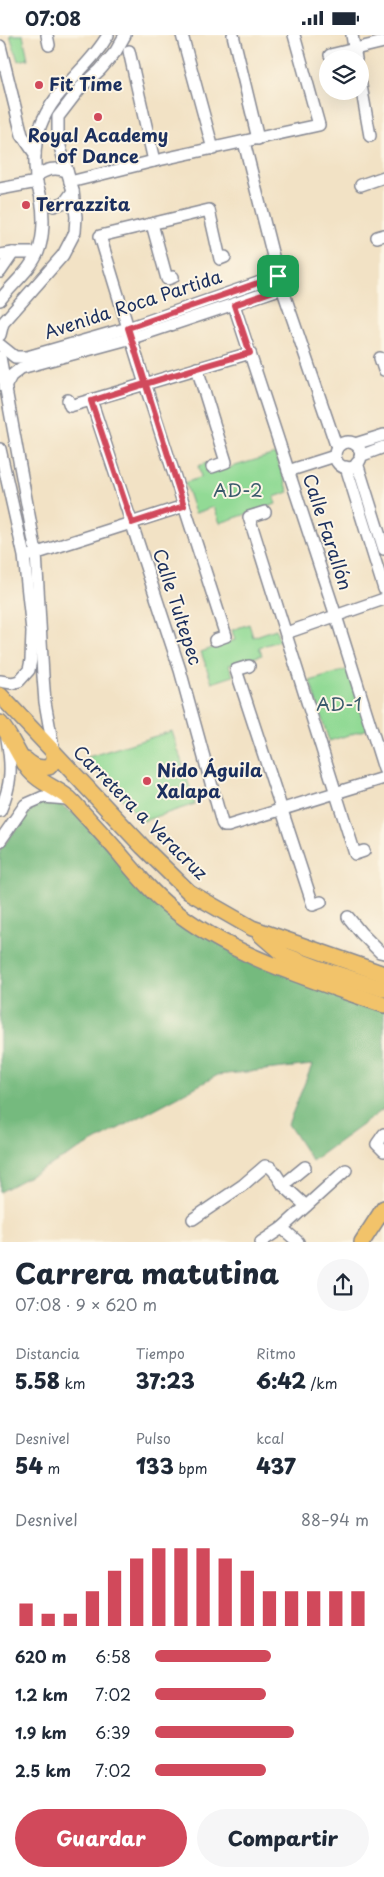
<!DOCTYPE html>
<html lang="es">
<head>
<meta charset="utf-8">
<style>
  body { margin:0; font-family:"Playpen Sans",sans-serif; background:#f6f6f7; color:#1f2937; height:100vh; display:flex; flex-direction:column; font-size:19px; white-space:nowrap }
  * { box-sizing:border-box; margin:0 }
  p { font-size:16px; color:#747a83 }
  .icon { flex:none; width:28px; height:28px; fill:none; stroke:currentColor; stroke-width:2; stroke-linecap:round; stroke-linejoin:round }
  .map { position:relative; height:1207px; overflow:hidden }
  .drawer { display:flex; flex-direction:column; background:#fff; flex:1 }
  .drawer>* { flex:none }
  .fabs { position:absolute; left:319px; top:15px; display:grid; gap:10px }
  .fabs a { display:grid; place-items:center; width:50px; height:50px; border-radius:50%; background:#fff; box-shadow:0 5px 20px #0002; font-size:25px }
  .pin { position:absolute; display:grid; place-items:center; width:42px; height:42px; color:#fff; margin:-21px; border-radius:10px; box-shadow:0 2px 8px #0006 }
  .round { display:grid; place-items:center; flex:none; width:52px; height:52px; border-radius:26px; background:#f6f6f7 }
  .summary { display:flex; align-items:center; justify-content:space-between; height:85px; padding:0 15px }
  h1 { font-size:28px; font-weight:800; line-height:38px }
  .metrics { display:grid; grid-template-columns:repeat(3,1fr); gap:8px; height:85px; padding:5px 15px }
  .metrics div { display:grid; align-content:center }
  .metrics b { font-size:21px; font-weight:800 }
  .metrics small { font-size:14px; font-weight:400 }
  .metrics p { font-size:14px }
  .chart { height:140px; padding:10px 15px }
  .chart p { display:flex; justify-content:space-between }
  .chart svg { width:100%; height:90px; margin-top:5px; stroke:#d1495b; stroke-width:6 }
  .action { display:flex; gap:10px; margin-top:auto; padding:10px 15px }
  .action a { flex:1; height:58px; border-radius:30px; background:#d1495b; color:#fff; font-size:20px; font-weight:800; line-height:58px; text-align:center }
  .action a+a { background:#f6f6f7; color:#1f2937 }
  ul { padding:0 15px; list-style:none; font-size:16px }
  li { display:grid; grid-template-columns:80px 60px 1fr; align-items:center; height:38px }
  li i { height:12px; border-radius:6px; background:#d1495b }
  .status { display:flex; justify-content:space-between; align-items:center; height:35px; padding:0 25px; background:#fff; direction:ltr }
  .status svg { height:14px; fill:currentColor }
  .map>svg:first-child { display:block }
  .green { fill:#92da95; stroke:#56847a }
  .forest { fill:#75ba7e; stroke:#48746e }
  .lines { fill:none; stroke-linecap:round; stroke-linejoin:round }
  .minor-casing { stroke:#868892; stroke-width:14 }
  .major-casing { stroke:#868892; stroke-width:18 }
  .minor { stroke:#fff; stroke-width:11 }
  .major { stroke:#f2c36a; stroke-width:15 }
  .route-casing { stroke:#fff; stroke-width:10 }
  .route { stroke:#d1495b; stroke-width:6 }
  .poi-dot { fill:#d1495b; stroke:#fcf5e5; stroke-width:2 }
  .labels { text-anchor:middle; stroke-width:4; stroke-linejoin:round; paint-order:stroke }
  .poi-label { font-size:18px; font-weight:bold; fill:#1b2f5e; stroke:#fcf5e5; text-anchor:start }
  .street-label { font-size:18px; fill:#1b2f5e; stroke:#fcf5e5 }
  .park-label { font-size:18px; fill:#395a6c; stroke:#fcf5e5 }
</style>
</head>
<body>
<div class="status"><b>07:08</b><svg viewBox="0 0 49 12"><path d="M0 12V9h3v3zM5 12V6h3v6zM10 12V3h3v9zM15 12V0h3v12zM26 1h20v11H26zM47 4h2v5h-2z"/></svg></div>
<div class="map">
<svg width="384" height="1207" viewBox="0 0 384 1207">
  <rect width="100%" height="100%" fill="#fcf5e5"/>
  <filter id="ink" filterUnits="userSpaceOnUse"><feTurbulence type="fractalNoise" baseFrequency=".02" numOctaves="2"/><feDisplacementMap in="SourceGraphic" scale="10" xChannelSelector="R" yChannelSelector="G"/><feConvolveMatrix kernelMatrix="1 2 1 2 8 2 1 2 1" color-interpolation-filters="sRGB"/></filter>
  <filter id="wash" filterUnits="userSpaceOnUse"><feTurbulence type="fractalNoise" baseFrequency=".0096" numOctaves="4" result="noise"/><feDisplacementMap in="SourceGraphic" scale="20" xChannelSelector="R" yChannelSelector="G"/><feGaussianBlur stdDeviation="1.12" result="paint"/><feColorMatrix in="noise" values="0 0 0 0 0 0 0 0 0 0 0 0 0 0 0 0 0 1.4 0 .05"/><feComposite in="paint" operator="in"/></filter>
  <g filter="url(#wash)">
    <rect width="100%" height="100%" fill="#f2e2c5"/>
    <g class="green">
      <polygon points="10,0 23,0 28,24 18,26"/>
      <polygon points="275,419 289,457 274,462 276,469 220,488 214,472 195,478 185,448 201,442 198,431 207,428 212,438"/>
      <polygon points="249,589 253,602 276,594 279,606 259,612 262,620 229,630 233,641 212,648 201,617 235,605 232,595"/>
      <polygon points="349,634 368,694 329,706 310,646"/>
      <polygon points="172,696 195,769 143,786 85,723"/>
    </g>
    <polygon class="forest" points="36,768 61,770 77,781 200,895 384,975 384,1074 312,1126 288,1089 312,1030 218,1040 0,1157 0,815"/>
  </g>
  <g filter="url(#ink)">
    <g class="lines">
      <defs>
        <g id="minor">
          <polyline points="47,0 49,10"/>
          <polyline points="182,0 213,114"/>
          <polyline points="233,0 258,104"/>
          <polyline points="352,0 356,24"/>
          <polyline points="0,11 22,100 35,119"/>
          <polyline points="129,16 154,126"/>
          <polyline points="330,20 384,7"/>
          <polyline points="360,45 370,101"/>
          <polyline points="244,107 278,241 337,413"/>
          <path d="M36 141C47 134 54 132 67 136"/>
          <polyline points="70,147 154,126 319,90 294,0"/>
          <polyline points="361,150 384,142"/>
          <polyline points="0,154 37,147"/>
          <polyline points="41,165 54,171 65,167 73,156"/>
          <polyline points="152,189 167,244 173,242"/>
          <polyline points="377,202 384,200"/>
          <polyline points="0,220 13,218 37,218"/>
          <polyline points="0,237 13,218"/>
          <path d="M0 265C12 249 30 236 38 217 44 202 44 179 41 164 40 156 36 149 36 141 34 126 35 107 40 92 54 53 89 34 108 0"/>
          <polyline points="234,270 336,581 384,734"/>
          <polyline points="0,300 3,288 63,220 75,197 76,182 73,156 58,105 58,82 81,52 100,35 116,16 125,0"/>
          <polyline points="0,310 15,322 27,322 128,293 278,241"/>
          <polyline points="0,322 36,518 43,641 45,667 54,718"/>
          <polyline points="380,323 384,335"/>
          <polyline points="197,333 226,427 212,432"/>
          <polyline points="5,352 11,341 21,333 132,303 282,253"/>
          <polyline points="68,365 70,371 91,365 250,318"/>
          <polyline points="91,365 180,635 222,788 224,791 228,791 384,743"/>
          <circle cx="348" cy="420" r="13"/>
          <polyline points="355,409 384,400"/>
          <polyline points="0,414 24,521 32,596 31,625 29,635 19,646 12,648 0,646"/>
          <polyline points="360,421 384,412"/>
          <polyline points="357,428 384,514"/>
          <polyline points="346,432 384,554"/>
          <polyline points="288,436 335,421"/>
          <polyline points="265,477 249,482 355,819 364,816"/>
          <polyline points="31,520 184,471"/>
          <polyline points="286,598 384,564"/>
          <polyline points="215,605 226,601 145,349 100,201 209,175 220,224 225,222"/>
          <polyline points="249,631 236,635 313,870 321,867"/>
          <path d="M0 776C12 749 12 732 7 704"/>
          <polyline points="0,806 25,770 43,762 67,764"/>
          <polyline points="348,882 361,898 380,917 384,918"/>
          <polyline points="384,1099 377,1109 384,1116"/>
          <polyline points="283,1150 305,1132"/>
          <polyline points="193,1184 243,1150 265,1131 270,1132 274,1136 283,1150 306,1171"/>
          <polyline points="282,1193 298,1207"/>
          <polyline points="261,1207 282,1193 346,1135"/>
        </g>
        <g id="major">
          <polyline points="0,660 143,812 189,857 252,893 384,939"/>
          <path d="M0 688C12 702 18 721 30 736 42 750 61 754 73 767 88 784 104 800 119 818 135 837 151 857 171 873 232 922 311 944 384 970"/>
          <path d="M26 725C34 732 39 734 49 732L54 726V718"/>
          <polyline points="261,900 284,920 321,934 384,954"/>
          <polyline points="362,1207 384,1173"/>
        </g>
      </defs>
      <use href="#minor" class="minor-casing"/>
      <use href="#major" class="major-casing"/>
      <use href="#minor" class="minor"/>
      <use href="#major" class="major"/>
    </g>
  </g>
  <g class="lines" filter="url(#ink)">
    <defs>
      <path id="route" d="M278 241 128 293 184 471 132 488 91 366C144 349 196 333 250 318L234 270 282 253 278 241"/>
    </defs>
    <use href="#route" class="route-casing"/>
    <use href="#route" class="route"/>
  </g>
  <g class="poi-dot">
    <circle cx="39" cy="50" r="5"/>
    <circle cx="98" cy="82" r="5"/>
    <circle cx="26" cy="170" r="5"/>
    <circle cx="147" cy="746" r="5"/>
  </g>
  <g class="labels">
    <g class="poi-label">
      <text x="49" y="56">Fit Time</text>
      <text x="98" y="107" text-anchor="middle">Royal Academy<tspan x="98" dy="21">of Dance</tspan></text>
      <text x="36" y="176">Terrazzita</text>
      <text x="157" y="742">Nido Águila<tspan x="157" dy="21">Xalapa</tspan></text>
    </g>
    <g class="street-label">
      <text transform="translate(133 270) rotate(-18)" y="6">Avenida Roca Partida</text>
      <text transform="translate(327 497) rotate(72)" y="6">Calle Farallón</text>
      <text transform="translate(177 572) rotate(72)" y="6">Calle Tultepec</text>
      <text transform="translate(140 778) rotate(45)" y="6">Carretera a Veracruz</text>
    </g>
    <g class="park-label">
      <text x="238" y="462">AD-2</text>
      <text x="339" y="676">AD-1</text>
    </g>
  </g>
</svg>
<div class="fabs">
<a><svg class="icon" aria-label="layers" viewBox="0 0 24 24"><path d="M12 4l9 5-9 5-9-5zM3 14l9 5 9-5"/></svg></a>
</div>
<div class="pin" style="left:278px;top:241px;background:#1e9e55"><svg class="icon" aria-label="arrive" viewBox="0 0 24 24"><path d="M6 21V4h12l-3 4 3 4H6"/></svg></div>
</div>
<section class="drawer">
<div class="summary"><div><h1>Carrera matutina</h1><p>07:08 · 9 × 620 m</p></div><a class="round"><svg class="icon" aria-label="share" viewBox="0 0 24 24"><path d="M12 15V3M7 8l5-5 5 5M5 13v7h14v-7"/></svg></a></div>
<div class="metrics">
<div><p>Distancia</p><b>5.58<small> km</small></b></div>
<div><p>Tiempo</p><b>37:23</b></div>
<div><p>Ritmo</p><b>6:42<small> /km</small></b></div>
</div>
<div class="metrics">
<div><p>Desnivel</p><b>54<small> m</small></b></div>
<div><p>Pulso</p><b>133<small> bpm</small></b></div>
<div><p>kcal</p><b>437</b></div>
</div>
<div class="chart"><p><span>Desnivel</span>88–94 m</p>
<svg viewBox="0 0 160 44" preserveAspectRatio="none"><path d="M5 44V33M15 44V38M25 44V38M35 44V27M45 44V17M55 44V11M65 44V6M75 44V6M85 44V6M95 44V11M105 44V17M115 44V27M125 44V27M135 44V27M145 44V27M155 44V27"/></svg>
</div>
<ul>
<li><b>620 m</b>6:58<i style="width:54%"></i></li>
<li><b>1.2 km</b>7:02<i style="width:52%"></i></li>
<li><b>1.9 km</b>6:39<i style="width:65%"></i></li>
<li><b>2.5 km</b>7:02<i style="width:52%"></i></li>
</ul>
<div class="action"><a>Guardar</a><a>Compartir</a></div>
</section>
</body>
</html>
